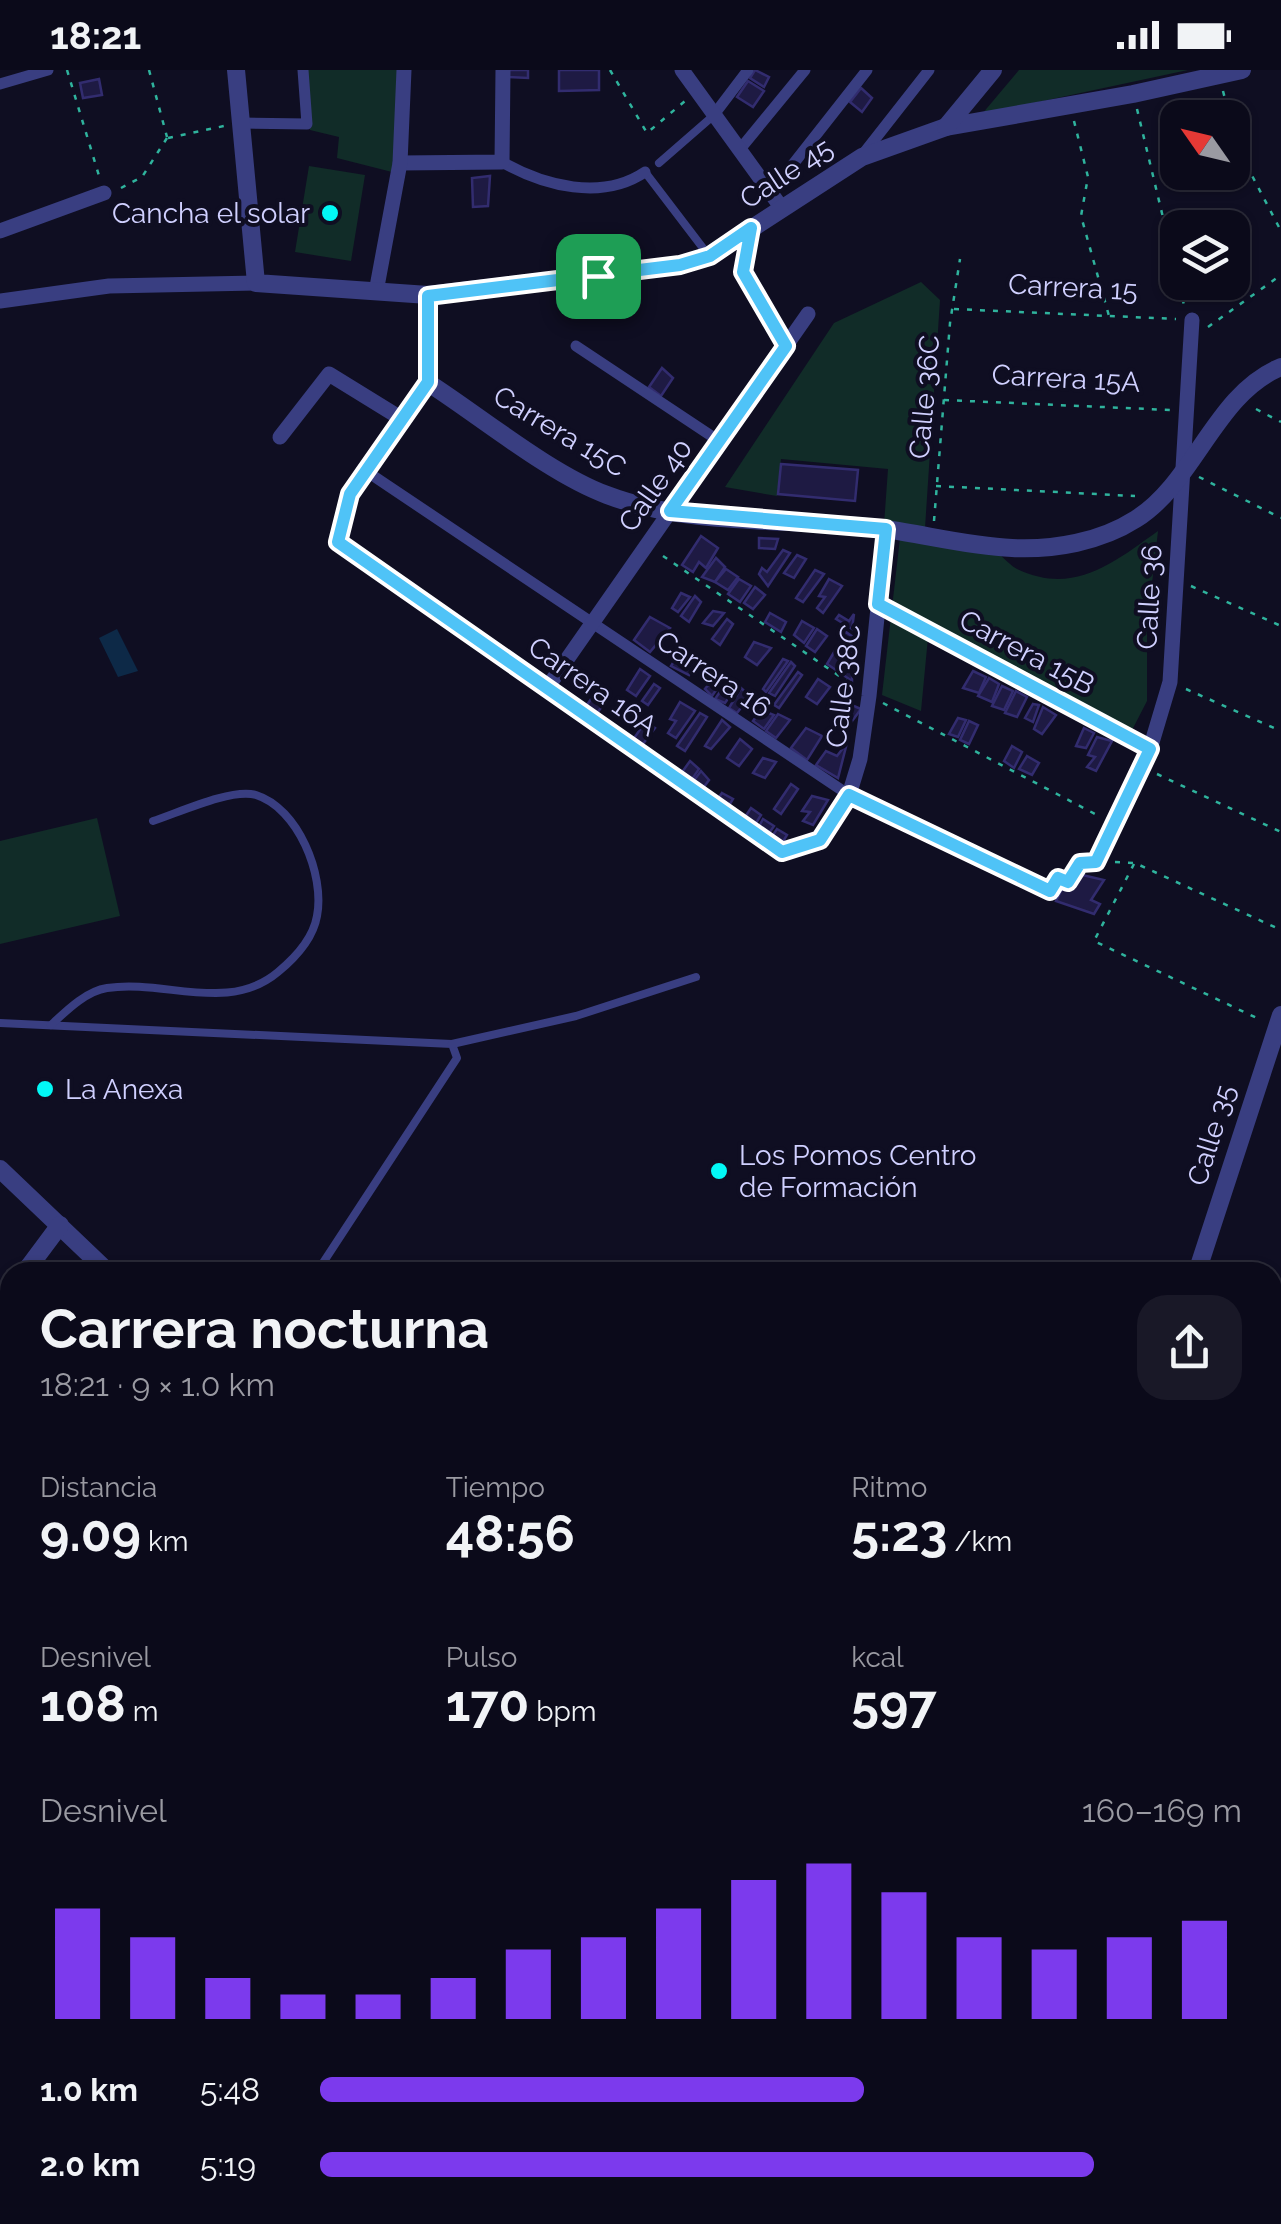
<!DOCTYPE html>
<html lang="es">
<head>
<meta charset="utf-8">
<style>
  body { margin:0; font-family:Raleway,sans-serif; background:#191827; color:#f1f3f6; height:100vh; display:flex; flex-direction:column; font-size:38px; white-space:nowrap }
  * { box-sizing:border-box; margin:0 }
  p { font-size:32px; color:#9a9aa2 }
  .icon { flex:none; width:55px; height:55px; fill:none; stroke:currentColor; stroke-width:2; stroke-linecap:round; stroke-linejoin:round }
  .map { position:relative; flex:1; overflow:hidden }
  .drawer { position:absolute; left:0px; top:1192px; width:1282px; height:962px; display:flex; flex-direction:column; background:#0b0a1a; border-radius:30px 30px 0 0; box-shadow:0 2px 8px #0004,0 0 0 2px #2b2b39 }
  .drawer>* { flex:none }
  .needle { width:65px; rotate:304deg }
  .tools { position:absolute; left:1160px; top:30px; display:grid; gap:20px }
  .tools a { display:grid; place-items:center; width:90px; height:90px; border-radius:20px; background:#0b0a1a; box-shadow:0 2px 8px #0004,0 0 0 2px #2b2b39; font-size:50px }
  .pin { position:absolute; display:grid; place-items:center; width:85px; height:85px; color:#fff; margin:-42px; border-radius:20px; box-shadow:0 5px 15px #0006 }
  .round { display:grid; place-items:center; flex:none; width:105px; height:105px; border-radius:30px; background:#191827 }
  .overview { display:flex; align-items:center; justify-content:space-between; height:170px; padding:0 40px }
  h1 { font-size:55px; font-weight:700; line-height:75px }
  .stats { display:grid; grid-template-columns:repeat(3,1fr); gap:15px; height:170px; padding:10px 40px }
  .stats div { display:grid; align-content:center }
  .stats b { font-size:50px; font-weight:700 }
  .stats small { font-size:28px; font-weight:400 }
  .stats p { font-size:28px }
  .chart { height:280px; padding:20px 40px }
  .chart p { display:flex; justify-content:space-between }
  .chart svg { width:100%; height:180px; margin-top:10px; stroke:#7c3aed; stroke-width:6 }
  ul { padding:0 40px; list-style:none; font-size:32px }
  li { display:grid; grid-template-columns:160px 120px 1fr; align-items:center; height:75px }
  li i { height:25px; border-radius:12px; background:#7c3aed }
  .status { display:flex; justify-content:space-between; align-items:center; height:70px; padding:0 50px; background:#0b0a1a; direction:ltr }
  .status svg { height:28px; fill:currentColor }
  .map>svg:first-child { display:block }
  .green { fill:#112c28 }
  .water { fill:#0d2947 }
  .building { fill:#1e1a43; stroke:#322c6f; stroke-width:2.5 }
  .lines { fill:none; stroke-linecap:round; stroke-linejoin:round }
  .path { stroke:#2fb39d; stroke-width:2.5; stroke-dasharray:5 8; stroke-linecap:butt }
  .service { stroke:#393e81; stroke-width:8 }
  .pedestrian { stroke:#393e81; stroke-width:11 }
  .minor { stroke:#393e81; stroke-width:15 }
  .tertiary { stroke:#393e81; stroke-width:18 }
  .route-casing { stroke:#fff; stroke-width:20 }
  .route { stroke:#4fc3f7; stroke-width:12 }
  .poi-dot { fill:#02f8f6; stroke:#0f0e22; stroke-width:4 }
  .labels { text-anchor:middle; stroke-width:8; stroke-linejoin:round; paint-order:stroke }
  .street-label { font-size:28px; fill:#d0d0ff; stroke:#0f0e22 }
  .poi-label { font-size:28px; fill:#d0d0ff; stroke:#0f0e22; text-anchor:start }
</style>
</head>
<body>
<div class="status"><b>18:21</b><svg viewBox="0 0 49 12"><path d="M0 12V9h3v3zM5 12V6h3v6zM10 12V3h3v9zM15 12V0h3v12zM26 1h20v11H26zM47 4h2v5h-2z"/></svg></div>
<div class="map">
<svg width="1281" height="2154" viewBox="0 0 1281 2154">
  <rect width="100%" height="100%" fill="#0f0e22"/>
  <g class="green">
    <polygon points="306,0 400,0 392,102 337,88 339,67 310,60"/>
    <polygon points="1019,0 1188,0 982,44"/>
    <polygon points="309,96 365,105 351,191 295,182"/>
    <polygon points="921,212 940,230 925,458 884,455 888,399 781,389 777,426 725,417 834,253"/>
    <path d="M1158 461 1147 557V631L1130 664 929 557 921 641 882 625 900 468C928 470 959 470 986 476 998 479 1006 493 1017 499 1074 526 1113 493 1158 461Z"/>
    <polygon points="97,748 120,846 0,874 0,771"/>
    <polygon points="1273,1909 1277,1911 1281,1925 1281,2017 1273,2026"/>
    <polygon points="329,2145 826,2145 822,2154 330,2154"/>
  </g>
  <polygon class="water" points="117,559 138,601 118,607 99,568"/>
  <g class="building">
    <polygon points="509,0 528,0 528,8 508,7"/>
    <polygon points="559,0 599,0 599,20 559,21"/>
    <polygon points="755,0 769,7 764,17 750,8"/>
    <polygon points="99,9 102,25 83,28 80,13"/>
    <polygon points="748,11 764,21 753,37 737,27"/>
    <polygon points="861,18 872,28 862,42 850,32"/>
    <polygon points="490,106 488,136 473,137 472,108"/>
    <polygon points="662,298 673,308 661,326 649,317"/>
    <polygon points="781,394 858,400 855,431 778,424"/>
    <polygon points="701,466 718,478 706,498 699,492 693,502 682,495"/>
    <polygon points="759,468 778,469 775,479 759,478"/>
    <polygon points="783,480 790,483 768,516 759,504 762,498 767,502"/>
    <polygon points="797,485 806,489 794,508 784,503"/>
    <polygon points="716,488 725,497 715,512 702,507"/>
    <polygon points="726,499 738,507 728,520 715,512"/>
    <polygon points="815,500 824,504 803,532 796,528"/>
    <polygon points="739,509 751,516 740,532 728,524"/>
    <polygon points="829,509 842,516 823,543 817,538 825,527 819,526"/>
    <polygon points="755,517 765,525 753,539 744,533"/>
    <polygon points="681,523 690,527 678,542 672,538"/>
    <polygon points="695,526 701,532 689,552 681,546"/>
    <polygon points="713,541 724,543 713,556 703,553"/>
    <polygon points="770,543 786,552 781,562 765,552"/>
    <polygon points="854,544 852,559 836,549 839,545 849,551"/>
    <polygon points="650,547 670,558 650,582 634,570"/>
    <polygon points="727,549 733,554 720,575 712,569"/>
    <polygon points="802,551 814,558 804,573 794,565"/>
    <polygon points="817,559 827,566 815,582 806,576"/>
    <polygon points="846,562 853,567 852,611 827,594"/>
    <polygon points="754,572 771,578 757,595 745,587"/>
    <polygon points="681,580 698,588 689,605 671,596"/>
    <polygon points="783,589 788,591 766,622 763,619"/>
    <polygon points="791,592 795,596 775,626 769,623"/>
    <polygon points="640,599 650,606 636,626 627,620"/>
    <polygon points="973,601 986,607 979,623 963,618"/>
    <polygon points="798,602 802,605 779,638 774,635"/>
    <polygon points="714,608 722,611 712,626 705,619"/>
    <polygon points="989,608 999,614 992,632 978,626"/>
    <polygon points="729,609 737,616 725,633 715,629"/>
    <polygon points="818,609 830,617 817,634 806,627"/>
    <polygon points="654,614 660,618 648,635 642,631"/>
    <polygon points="1002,616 1013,621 1004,640 992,636"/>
    <polygon points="599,618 610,625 595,646 584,639"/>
    <polygon points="741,618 750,626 737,643 729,638"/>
    <polygon points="1016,621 1027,627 1017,647 1005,643"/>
    <polygon points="680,632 695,641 676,668 668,663 676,651 670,649"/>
    <polygon points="847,633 861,639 852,651 840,644"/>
    <polygon points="1033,634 1039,635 1033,652 1025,648"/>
    <polygon points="1043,637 1056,645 1042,664 1034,659"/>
    <polygon points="761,640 774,645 764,659 753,651"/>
    <polygon points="700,643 707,647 685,681 677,676"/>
    <polygon points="778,644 790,650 776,668 766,661"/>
    <polygon points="958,648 966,650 958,667 949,664"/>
    <polygon points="722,650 730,657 711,679 705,676"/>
    <polygon points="646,651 655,658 640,678 632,671"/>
    <polygon points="969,651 978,655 969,674 960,670"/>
    <polygon points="806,658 822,666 807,690 791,678"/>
    <polygon points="1084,658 1094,663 1086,678 1076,676"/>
    <polygon points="1097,667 1112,671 1096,701 1087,697 1095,687 1088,685"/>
    <polygon points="740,669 752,679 739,696 727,688"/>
    <polygon points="847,673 838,708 816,695 826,681 837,686"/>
    <polygon points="1012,676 1022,682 1014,698 1004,691"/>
    <polygon points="1027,686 1039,693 1032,705 1019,699"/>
    <polygon points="763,688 776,692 765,708 753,703"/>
    <polygon points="690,691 699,699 690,712 680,705"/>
    <polygon points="701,701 709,710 701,721 692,713"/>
    <polygon points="791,714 798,719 781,744 774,739"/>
    <polygon points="722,723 733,729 728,737 717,730"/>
    <polygon points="812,726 828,730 813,755 803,751 810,742 802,741"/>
    <polygon points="751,738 761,745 753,758 743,750"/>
    <polygon points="763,749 774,756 767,766 757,760"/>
    <polygon points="777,759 787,765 781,775 771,768"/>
    <polygon points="1078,804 1104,810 1091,830 1100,834 1094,844 1056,831 1064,815 1069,818"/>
  </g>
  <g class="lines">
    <g class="path">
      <polyline points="67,0 100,109"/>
      <polyline points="149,0 167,67"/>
      <polyline points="610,0 647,63 685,31"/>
      <polyline points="1223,21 1230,48"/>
      <polyline points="1137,39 1184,235"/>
      <polyline points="1074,51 1088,107 1081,146 1109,246"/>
      <polyline points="1232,59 1236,75 1281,161"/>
      <polyline points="168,68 224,56"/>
      <polyline points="121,118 142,107 167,68"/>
      <polyline points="746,184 743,202 778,261"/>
      <polyline points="954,239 1176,249"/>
      <polyline points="1208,257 1281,205"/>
      <polyline points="944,330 1170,340"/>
      <polyline points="1256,339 1281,352"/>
      <polyline points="1199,407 1281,448"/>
      <polyline points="936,416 1135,426"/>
      <polyline points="934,451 950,253 960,189"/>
      <polyline points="663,486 854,616"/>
      <polyline points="1191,516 1281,556"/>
      <polyline points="896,543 1135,671"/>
      <polyline points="1186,619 1281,661"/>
      <polyline points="883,633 1097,745"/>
      <polyline points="1157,704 1281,762"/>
      <polyline points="864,732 1051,821 1058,808 1068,812 1078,796"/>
      <polyline points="1115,792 1135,793 1281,860"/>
      <polyline points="1134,794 1094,871 1261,950"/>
      <polyline points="1217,1194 1239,1202"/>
      <polyline points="1272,1215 1281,1218"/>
      <polyline points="1272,1311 1281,1314"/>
      <polyline points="1272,1422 1281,1425"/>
      <polyline points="1272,1716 1281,1722"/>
    </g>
    <g class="service">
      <polyline points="659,93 713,46"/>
      <polyline points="645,102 709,186"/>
      <polyline points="0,953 452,974 457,988 317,1202"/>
      <path d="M51 955C66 941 86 921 107 918 165 909 228 944 278 902 295 888 313 869 317 846 325 805 298 738 256 725 231 718 178 743 153 751"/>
      <polyline points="452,974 576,946 696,907"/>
      <polyline points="1272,2047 1281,2049"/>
      <polyline points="1272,2120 1281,2104"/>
      <polyline points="1119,2154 1126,2145"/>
      <polyline points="1254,2154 1259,2145"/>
    </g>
    <g class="pedestrian">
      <polyline points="0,14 48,0"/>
      <polyline points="713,46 748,0"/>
      <polyline points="241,53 307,54 303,0"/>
      <polyline points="741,78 805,0"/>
      <polyline points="864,83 929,0"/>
      <path d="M502 92C544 116 602 131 645 102"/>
      <polyline points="772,121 867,0"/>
      <polyline points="576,276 719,371"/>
      <polyline points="366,401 849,725"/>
      <polyline points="351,424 339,472 782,782 821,770"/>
    </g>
    <g class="minor">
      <polyline points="682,0 781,137"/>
      <polyline points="400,93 502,92 503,0"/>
      <polyline points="0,161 104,123"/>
      <polyline points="376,222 400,93 404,0"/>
      <polyline points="0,231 109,216 256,213"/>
      <polyline points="280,367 329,304 402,349"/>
      <polyline points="351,424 427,312"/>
      <polyline points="547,618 808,244"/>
      <polyline points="821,770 849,725 860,689 869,626 886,459"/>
      <polyline points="1096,792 1150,679 1170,612 1192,250"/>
      <polyline points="1272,1483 1281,1480"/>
      <polyline points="0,1650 10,1647"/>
      <polyline points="1272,1784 1281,1762"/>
      <polyline points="1272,1843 1281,1870"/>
      <polyline points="82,2154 87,2145"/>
    </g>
    <g class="tertiary">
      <polyline points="236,0 256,213 428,225 680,195 709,186 862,87 946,57 1133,24 1242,0"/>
      <polyline points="946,57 993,0"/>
      <path d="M428 225 427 312C480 346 550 404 607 425 694 458 794 447 885 459 927 465 969 476 1012 478 1054 480 1100 472 1136 449 1195 412 1215 324 1281 297"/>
      <polyline points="0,1099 108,1202"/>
      <polyline points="25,1202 60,1155"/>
      <polyline points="1197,1202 1281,945"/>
      <polyline points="0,1237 10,1223"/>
    </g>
  </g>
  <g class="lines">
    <defs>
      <polygon id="route" points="751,158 743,202 786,276 670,441 886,459 878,534 1150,679 1096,792 1080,793 1068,812 1058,808 1050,821 849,725 820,770 782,782 338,472 350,424 428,312 428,226 680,195 710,186"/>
    </defs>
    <use href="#route" class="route-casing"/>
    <use href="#route" class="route"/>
  </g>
  <g class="poi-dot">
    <circle cx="330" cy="143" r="10"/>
    <circle cx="45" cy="1019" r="10"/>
    <circle cx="719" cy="1101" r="10"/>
  </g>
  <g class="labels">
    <g class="street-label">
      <text transform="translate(786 103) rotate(-33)" y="10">Calle 45</text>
      <text transform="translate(1073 217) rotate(3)" y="10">Carrera 15</text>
      <text transform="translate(1066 308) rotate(3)" y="10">Carrera 15A</text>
      <text transform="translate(924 327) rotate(-85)" y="10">Calle 36C</text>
      <text transform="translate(560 361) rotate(31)" y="10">Carrera 15C</text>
      <text transform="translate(655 415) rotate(-55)" y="10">Calle 40</text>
      <text transform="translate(1149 527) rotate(-87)" y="10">Calle 36</text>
      <text transform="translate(1027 582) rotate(28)" y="10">Carrera 15B</text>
      <text transform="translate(714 604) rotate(34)" y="10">Carrera 16</text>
      <text transform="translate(593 616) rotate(35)" y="10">Carrera 16A</text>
      <text transform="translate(843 616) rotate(-83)" y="10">Calle 38C</text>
      <text transform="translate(1211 1065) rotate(-73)" y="10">Calle 35</text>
    </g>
    <g class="poi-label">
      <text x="310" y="153" text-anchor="end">Cancha el solar</text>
      <text x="65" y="1029">La Anexa</text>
      <text x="739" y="1095">Los Pomos Centro<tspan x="739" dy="32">de Formación</tspan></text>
    </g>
  </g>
</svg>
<div class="tools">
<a><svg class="needle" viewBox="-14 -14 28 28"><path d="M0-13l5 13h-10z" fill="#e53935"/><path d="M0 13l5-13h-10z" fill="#9a9aa2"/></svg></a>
<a><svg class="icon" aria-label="layers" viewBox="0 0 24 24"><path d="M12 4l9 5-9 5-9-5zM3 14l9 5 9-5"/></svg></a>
</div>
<div class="pin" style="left:598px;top:206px;background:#1e9e55"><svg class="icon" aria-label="arrive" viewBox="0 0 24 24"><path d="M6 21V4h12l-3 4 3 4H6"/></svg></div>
<section class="drawer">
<div class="overview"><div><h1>Carrera nocturna</h1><p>18:21 · 9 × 1.0 km</p></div><a class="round"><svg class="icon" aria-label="share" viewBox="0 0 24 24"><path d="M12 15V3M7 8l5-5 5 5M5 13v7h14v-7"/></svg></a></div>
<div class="stats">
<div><p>Distancia</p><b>9.09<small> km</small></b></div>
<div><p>Tiempo</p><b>48:56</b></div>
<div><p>Ritmo</p><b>5:23<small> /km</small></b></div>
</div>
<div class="stats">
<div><p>Desnivel</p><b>108<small> m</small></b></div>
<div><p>Pulso</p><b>170<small> bpm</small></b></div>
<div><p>kcal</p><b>597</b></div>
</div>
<div class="chart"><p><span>Desnivel</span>160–169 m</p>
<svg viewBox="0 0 160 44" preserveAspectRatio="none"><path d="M5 44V17M15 44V24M25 44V34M35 44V38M45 44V38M55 44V34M65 44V27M75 44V24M85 44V17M95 44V10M105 44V6M115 44V13M125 44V24M135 44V27M145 44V24M155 44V20"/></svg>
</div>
<ul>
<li><b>1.0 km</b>5:48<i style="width:59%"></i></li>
<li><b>2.0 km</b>5:19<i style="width:84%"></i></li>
</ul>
</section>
</div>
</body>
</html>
